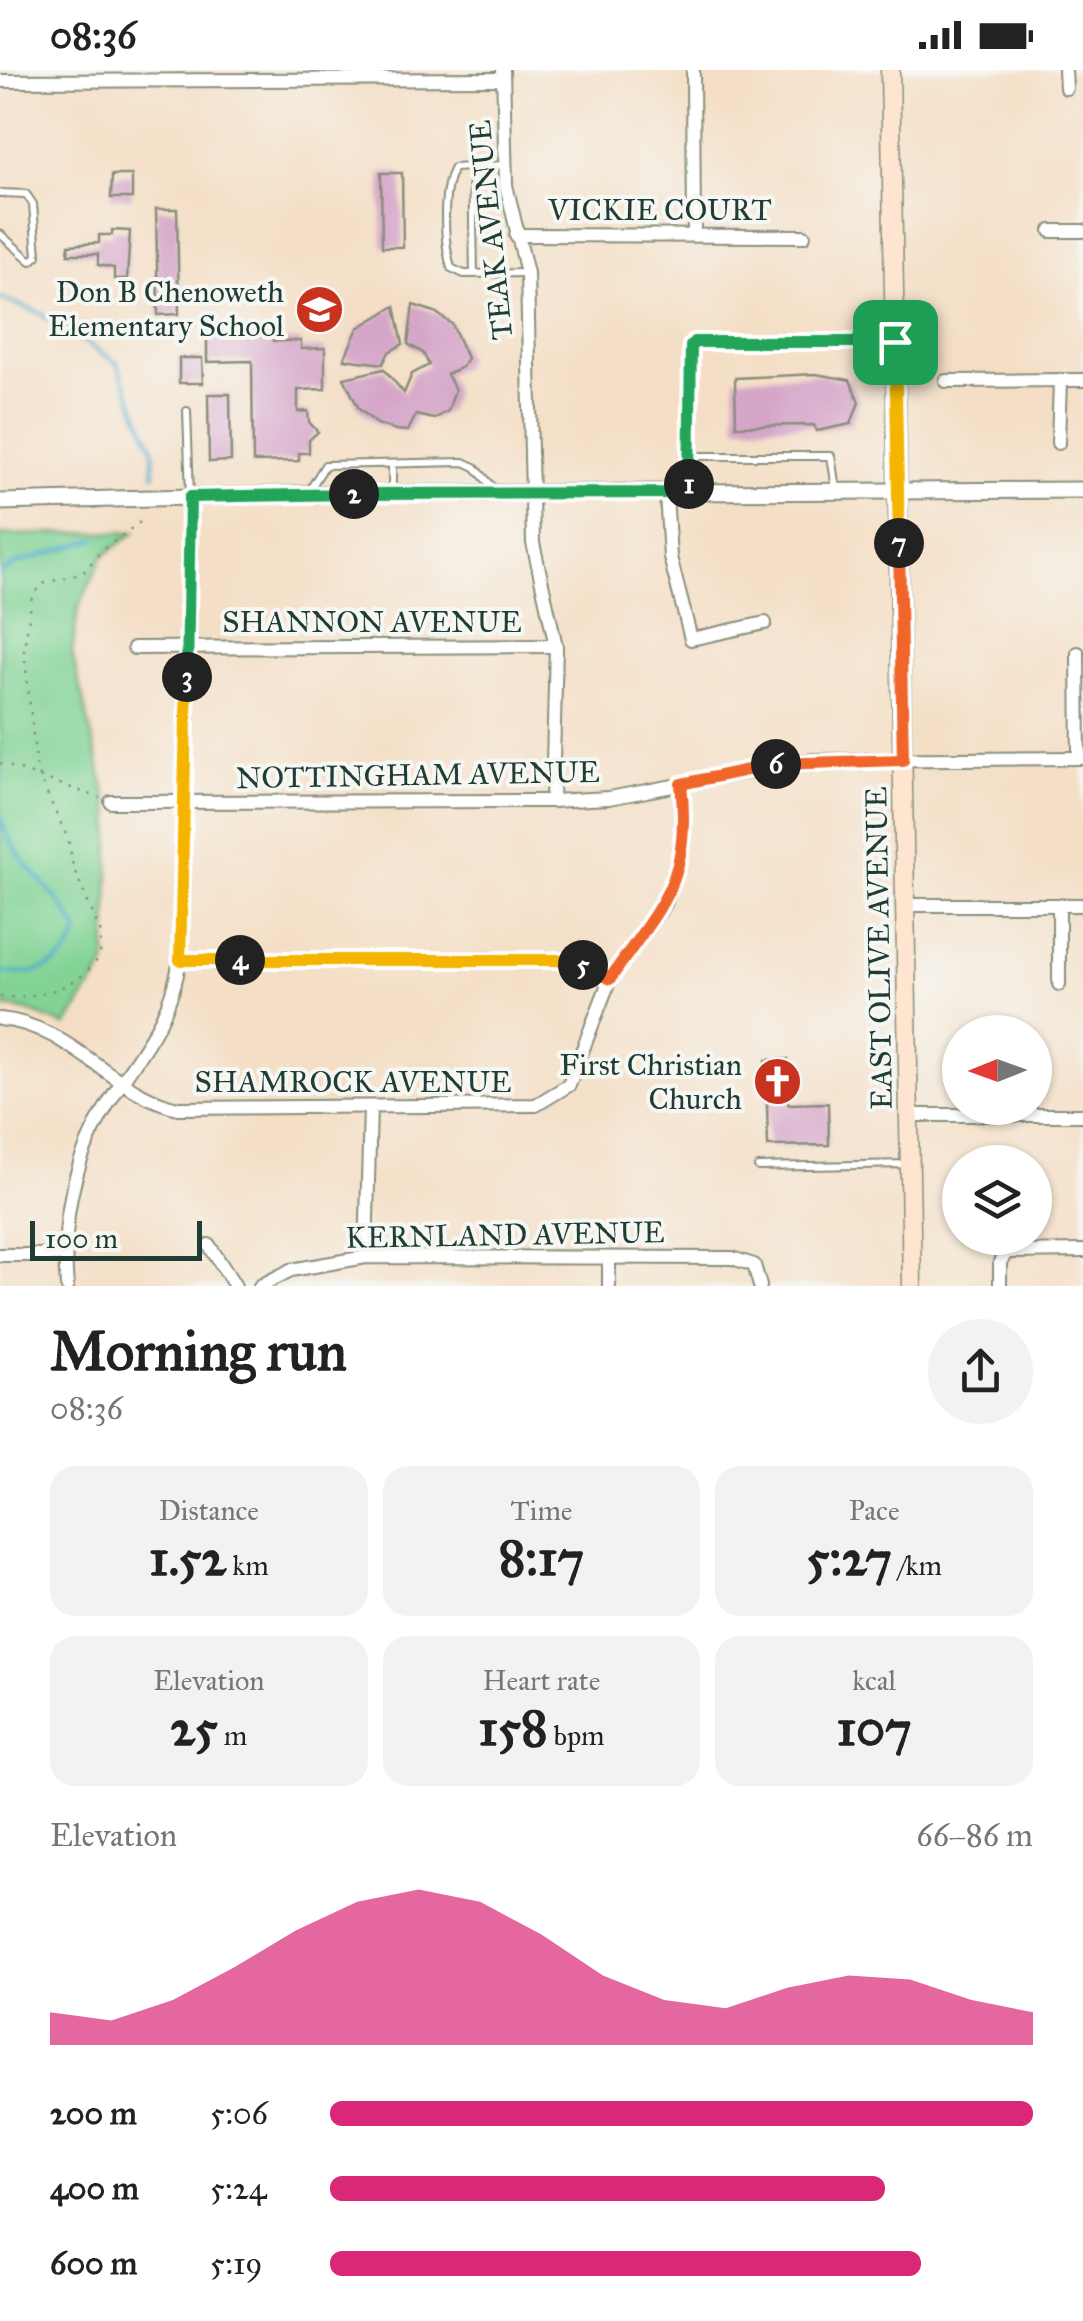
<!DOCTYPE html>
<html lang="en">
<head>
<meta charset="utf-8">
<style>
  body { margin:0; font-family:"IM FELL Great Primer",serif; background:#f2f2f2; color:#222; height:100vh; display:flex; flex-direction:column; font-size:38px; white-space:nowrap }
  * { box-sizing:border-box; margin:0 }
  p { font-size:32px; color:#767676 }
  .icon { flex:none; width:55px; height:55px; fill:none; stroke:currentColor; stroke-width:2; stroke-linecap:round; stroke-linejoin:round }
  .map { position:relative; height:1216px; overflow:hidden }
  .side { display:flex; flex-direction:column; background:#fff; flex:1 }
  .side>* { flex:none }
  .needle { width:65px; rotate:269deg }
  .tools { position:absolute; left:942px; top:945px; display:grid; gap:20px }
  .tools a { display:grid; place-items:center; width:110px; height:110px; border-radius:50%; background:#fff; box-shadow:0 2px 8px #0004; font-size:50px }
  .scale { position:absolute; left:30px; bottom:25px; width:172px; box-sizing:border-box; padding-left:10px; border:5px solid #1f3d34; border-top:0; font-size:28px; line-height:35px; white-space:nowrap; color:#1f3d34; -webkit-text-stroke:8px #f6f6f2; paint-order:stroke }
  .pin { position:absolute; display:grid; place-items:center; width:85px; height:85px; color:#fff; margin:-42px; border-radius:20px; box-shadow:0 5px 15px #0006 }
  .km { position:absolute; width:50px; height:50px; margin:-25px; border-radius:50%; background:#222; color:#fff; font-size:28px; line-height:50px; text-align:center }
  .round { display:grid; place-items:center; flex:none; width:105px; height:105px; border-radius:52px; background:#f2f2f2 }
  .head { display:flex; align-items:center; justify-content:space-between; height:170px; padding:0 50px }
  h1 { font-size:55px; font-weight:700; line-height:75px }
  .figures { display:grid; grid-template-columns:repeat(3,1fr); gap:15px; height:170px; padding:10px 50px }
  .figures div { display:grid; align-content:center; border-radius:25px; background:#f2f2f2; text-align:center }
  .figures b { font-size:50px; font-weight:700 }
  .figures small { font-size:28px; font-weight:400 }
  .figures p { font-size:28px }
  .chart { height:280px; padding:20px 50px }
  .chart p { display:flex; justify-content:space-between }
  .chart svg { width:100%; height:180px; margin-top:10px; fill:#db2777; opacity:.7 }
  ul { padding:0 50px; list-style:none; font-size:32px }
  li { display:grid; grid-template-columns:160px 120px 1fr; align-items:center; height:75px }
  li i { height:25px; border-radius:12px; background:#db2777 }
  .status { display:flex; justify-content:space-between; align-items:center; height:70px; padding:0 50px; background:#fff; direction:ltr }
  .status svg { height:28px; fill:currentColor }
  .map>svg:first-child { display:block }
  .green { fill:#82d394; stroke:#508864; stroke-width:2.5 }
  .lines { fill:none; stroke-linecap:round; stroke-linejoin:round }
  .stream { stroke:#4aaac9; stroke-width:4 }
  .building { fill:#d5a6c9 }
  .service-casing { stroke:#8a8e7d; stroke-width:10 }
  .minor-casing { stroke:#8a8e7d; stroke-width:16 }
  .tertiary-casing { stroke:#8a8e7d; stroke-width:19 }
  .secondary-casing { stroke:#8a8e7d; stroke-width:21 }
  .path { stroke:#8a8e7d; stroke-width:2.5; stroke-dasharray:2.5 8; stroke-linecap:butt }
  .service { stroke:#fff; stroke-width:6 }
  .minor { stroke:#fff; stroke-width:12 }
  .tertiary { stroke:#fff; stroke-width:15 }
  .secondary { stroke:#fde5d0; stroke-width:18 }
  .split-1-casing { stroke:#fff; stroke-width:20 }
  .split-2-casing { stroke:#fff; stroke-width:20 }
  .split-3-casing { stroke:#fff; stroke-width:20 }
  .split-4-casing { stroke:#fff; stroke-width:20 }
  .split-5-casing { stroke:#fff; stroke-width:20 }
  .split-6-casing { stroke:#fff; stroke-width:20 }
  .split-7-casing { stroke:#fff; stroke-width:20 }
  .split-8-casing { stroke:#fff; stroke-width:20 }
  .split-1 { stroke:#22a559; stroke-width:12 }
  .split-2 { stroke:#22a559; stroke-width:12 }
  .split-3 { stroke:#22a559; stroke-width:12 }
  .split-4 { stroke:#f5b400; stroke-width:12 }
  .split-5 { stroke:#f5b400; stroke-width:12 }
  .split-6 { stroke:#f0652b; stroke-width:12 }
  .split-7 { stroke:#f0652b; stroke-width:12 }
  .split-8 { stroke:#f5b400; stroke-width:12 }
  .labels { text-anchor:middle; stroke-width:8; stroke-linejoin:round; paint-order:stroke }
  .street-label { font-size:30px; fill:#1f3d34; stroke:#f6f6f2 }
  .poi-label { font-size:30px; fill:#1f3d34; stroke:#f6f6f2; text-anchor:end }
</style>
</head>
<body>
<div class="status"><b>08:36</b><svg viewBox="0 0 49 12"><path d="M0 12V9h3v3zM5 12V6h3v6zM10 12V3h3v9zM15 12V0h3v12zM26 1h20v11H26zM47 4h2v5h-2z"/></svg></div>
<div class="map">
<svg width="1083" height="1216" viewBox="0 0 1083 1216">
  <rect width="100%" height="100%" fill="#f6f6f2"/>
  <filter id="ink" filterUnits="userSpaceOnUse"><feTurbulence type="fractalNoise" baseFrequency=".01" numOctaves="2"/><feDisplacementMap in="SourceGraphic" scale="20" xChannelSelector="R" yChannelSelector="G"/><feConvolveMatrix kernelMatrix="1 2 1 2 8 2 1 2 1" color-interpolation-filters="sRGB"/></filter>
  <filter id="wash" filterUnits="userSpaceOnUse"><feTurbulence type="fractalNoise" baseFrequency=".0048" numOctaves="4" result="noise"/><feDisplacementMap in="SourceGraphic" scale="40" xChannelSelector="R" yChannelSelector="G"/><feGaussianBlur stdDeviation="2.25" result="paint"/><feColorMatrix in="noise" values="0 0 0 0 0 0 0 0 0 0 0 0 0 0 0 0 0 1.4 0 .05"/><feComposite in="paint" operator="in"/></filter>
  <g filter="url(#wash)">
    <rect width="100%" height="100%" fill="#f4dfc6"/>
    <polygon class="green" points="135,462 102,487 78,539 72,584 111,746 106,895 66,956 29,941 0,936 0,465"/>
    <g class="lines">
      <g class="stream">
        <polyline points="0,228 40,243 117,293 153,378 154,404"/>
        <polyline points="0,505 15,494 96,469"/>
        <polyline points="0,693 0,710"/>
        <path d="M0 744C10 793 58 817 78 862 66 899 36 907 0 902"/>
      </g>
    </g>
    <g id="blocks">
      <g class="building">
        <polygon points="381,103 402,103 403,177 382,177"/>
        <polygon points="112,105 132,105 132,128 111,128"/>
        <polygon points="156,139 177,139 179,244 158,245"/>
        <polygon points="112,160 130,161 127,209 114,209 114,198 98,195 98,184 68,184 69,175 99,173 99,165 112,165"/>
        <polygon points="413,235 435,242 452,254 467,288 462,297 447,304 455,320 448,341 434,349 416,345 408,361 396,360 377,354 359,339 344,308 384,299 404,323 412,304 429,295 423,283 408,274"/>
        <polygon points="395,236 403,274 389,282 383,294 344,289 358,258"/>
        <polygon points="273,266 273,271 301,271 301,279 325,278 325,319 298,320 298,342 308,341 309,352 318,362 309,370 309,383 299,383 299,391 253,392 252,291 207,292 207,267"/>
        <polygon points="179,288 202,288 203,313 179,313"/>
        <polygon points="816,304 850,310 859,332 851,354 817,361 814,355 736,356 735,308"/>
        <polygon points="208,324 230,324 231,391 209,392"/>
        <polygon points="788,989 788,1034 828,1033 829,1075 768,1076 766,990"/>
      </g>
    </g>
  </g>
  <g filter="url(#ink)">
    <use href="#blocks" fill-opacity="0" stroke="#8a8e7d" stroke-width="2.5"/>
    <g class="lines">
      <defs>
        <g id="service">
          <polyline points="472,94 474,204"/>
          <path d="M504 95 454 98C441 121 444 172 451 198L464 204 526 203"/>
          <polyline points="0,123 26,124 33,134 37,186 31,191 0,164"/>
          <polyline points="187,341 190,426"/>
          <polyline points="689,386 831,386 836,419"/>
          <polyline points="392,394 392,423"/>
          <polyline points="309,421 325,395 464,392 475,397 495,420"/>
          <polyline points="689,422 691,276 695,272 891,271"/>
          <polyline points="758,1097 909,1094"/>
        </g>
        <g id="minor">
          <polyline points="503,0 506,115 527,203 533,473 556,576 552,731"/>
          <polyline points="693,0 694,165"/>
          <polyline points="1065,0 1066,18"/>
          <polyline points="0,11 503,9"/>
          <polyline points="1051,161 1083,161"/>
          <polyline points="516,165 804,166"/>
          <polyline points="946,311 1083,310"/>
          <polyline points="1058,373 1060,310"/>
          <polyline points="666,424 670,487 691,569 765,553"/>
          <polyline points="134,578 556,576"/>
          <polyline points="1078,583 1079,688"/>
          <polyline points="111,732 552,731 609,728 812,690 1083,688"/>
          <polyline points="906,835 1083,835"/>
          <polyline points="1059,835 1059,914"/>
          <polyline points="180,890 556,889 584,896 610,909"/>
          <path d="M0 949C70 955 112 1023 178 1038L536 1035 569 1015 610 909 665 834 683 775 681 714"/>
          <polyline points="909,1045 1083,1045"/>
          <polyline points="209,1175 235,1216"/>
          <polyline points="0,1185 64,1185"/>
          <polyline points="366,1187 370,1037"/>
          <polyline points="609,1188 609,1216"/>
          <path d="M67 1216C61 1153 72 1094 105 1039 137 983 168 959 180 890L190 427"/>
          <polyline points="260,1216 291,1200 366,1187 732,1188 754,1195 760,1216"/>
          <polyline points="1000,1216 1000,1192 1007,1182 1083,1181"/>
        </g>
        <polyline id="tertiary" points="0,432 308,424 1083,420"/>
        <polyline id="secondary" points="890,0 912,1216"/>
      </defs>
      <use href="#service" class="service-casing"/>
      <use href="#minor" class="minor-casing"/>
      <use href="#tertiary" class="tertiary-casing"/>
      <use href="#secondary" class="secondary-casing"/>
      <g class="path">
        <polyline points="0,693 100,728"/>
        <path d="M0 927C35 929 82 918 100 885L101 863 73 797 69 771 37 702 24 580 32 528 42 514 83 503 101 481 140 452"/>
      </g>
      <use href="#service" class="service"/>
      <use href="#minor" class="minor"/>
      <use href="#tertiary" class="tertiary"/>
      <use href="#secondary" class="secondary"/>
    </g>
  </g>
  <g class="lines" filter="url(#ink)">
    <defs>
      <polyline id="split-1" points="689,414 691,276 694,272 895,272"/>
      <polyline id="split-2" points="354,424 689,423 689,414"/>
      <polyline id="split-3" points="187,607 190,427 354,424"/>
      <polyline id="split-4" points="187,607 180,890 240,890"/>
      <polyline id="split-5" points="240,890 556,890 583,895"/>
      <path id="split-6" d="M583 895 610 909C661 834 692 812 681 714L776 694"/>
      <polyline id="split-7" points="776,694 903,690 899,473"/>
      <polyline id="split-8" points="895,272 899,473"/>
    </defs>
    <use href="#split-1" class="split-1-casing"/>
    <use href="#split-2" class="split-2-casing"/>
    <use href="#split-3" class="split-3-casing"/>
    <use href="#split-4" class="split-4-casing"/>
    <use href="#split-5" class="split-5-casing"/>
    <use href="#split-6" class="split-6-casing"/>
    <use href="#split-7" class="split-7-casing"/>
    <use href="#split-8" class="split-8-casing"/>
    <use href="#split-1" class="split-1"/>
    <use href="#split-2" class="split-2"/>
    <use href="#split-3" class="split-3"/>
    <use href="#split-4" class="split-4"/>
    <use href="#split-5" class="split-5"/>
    <use href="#split-6" class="split-6"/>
    <use href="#split-7" class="split-7"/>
    <use href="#split-8" class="split-8"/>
  </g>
  <defs>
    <symbol id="school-disc" viewBox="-11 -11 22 22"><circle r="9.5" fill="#c8321e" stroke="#f6f6f2"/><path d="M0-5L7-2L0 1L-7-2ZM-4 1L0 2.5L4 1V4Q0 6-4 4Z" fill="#fff"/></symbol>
    <symbol id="church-disc" viewBox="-11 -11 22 22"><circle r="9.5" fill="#c8321e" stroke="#f6f6f2"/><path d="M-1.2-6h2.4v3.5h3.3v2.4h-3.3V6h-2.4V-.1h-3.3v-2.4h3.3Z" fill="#fff"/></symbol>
  </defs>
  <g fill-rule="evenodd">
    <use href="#school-disc" x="292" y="212" width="55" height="55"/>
    <use href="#church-disc" x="750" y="984" width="55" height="55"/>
  </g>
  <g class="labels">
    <g class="street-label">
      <text x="660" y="150">VICKIE COURT</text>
      <text transform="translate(491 160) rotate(-96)" y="10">TEAK AVENUE</text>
      <text x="372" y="562">SHANNON AVENUE</text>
      <text transform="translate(418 705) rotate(-1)" y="10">NOTTINGHAM AVENUE</text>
      <text transform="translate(879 878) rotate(-91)" y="10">EAST OLIVE AVENUE</text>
      <text x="353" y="1022">SHAMROCK AVENUE</text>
      <text transform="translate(505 1165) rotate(-1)" y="10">KERNLAND AVENUE</text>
    </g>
    <g class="poi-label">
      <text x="284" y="232">Don B Chenoweth<tspan x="284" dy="34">Elementary School</tspan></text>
      <text x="742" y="1005">First Christian<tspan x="742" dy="34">Church</tspan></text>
    </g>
  </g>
</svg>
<div class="tools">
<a><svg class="needle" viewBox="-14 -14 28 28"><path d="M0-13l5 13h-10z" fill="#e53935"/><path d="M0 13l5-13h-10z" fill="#767676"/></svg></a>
<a><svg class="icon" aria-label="layers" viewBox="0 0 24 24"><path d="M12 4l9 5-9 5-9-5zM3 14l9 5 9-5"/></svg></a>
</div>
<div class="scale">100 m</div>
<div class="pin" style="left:895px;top:272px;background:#1e9e55"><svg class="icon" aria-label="arrive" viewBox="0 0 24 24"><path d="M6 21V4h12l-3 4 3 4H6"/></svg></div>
<b class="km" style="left:689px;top:414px">1</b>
<b class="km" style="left:354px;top:424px">2</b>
<b class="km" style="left:187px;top:607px">3</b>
<b class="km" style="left:240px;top:890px">4</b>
<b class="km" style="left:583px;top:895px">5</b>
<b class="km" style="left:776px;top:694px">6</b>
<b class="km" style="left:899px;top:473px">7</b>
</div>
<section class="side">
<div class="head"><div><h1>Morning run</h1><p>08:36</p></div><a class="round"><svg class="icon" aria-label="share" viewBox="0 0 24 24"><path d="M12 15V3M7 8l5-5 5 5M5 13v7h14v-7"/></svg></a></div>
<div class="figures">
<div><p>Distance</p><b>1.52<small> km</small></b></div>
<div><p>Time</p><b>8:17</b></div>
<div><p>Pace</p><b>5:27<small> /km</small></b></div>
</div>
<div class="figures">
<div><p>Elevation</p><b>25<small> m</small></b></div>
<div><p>Heart rate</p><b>158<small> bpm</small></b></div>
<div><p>kcal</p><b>107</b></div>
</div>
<div class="chart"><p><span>Elevation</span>66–86 m</p>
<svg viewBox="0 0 160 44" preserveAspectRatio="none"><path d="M0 44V36L10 38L20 33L30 25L40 16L50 9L60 6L70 9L80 17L90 27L100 33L110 35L120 30L130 27L140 28L150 33L160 36V44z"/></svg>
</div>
<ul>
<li><b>200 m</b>5:06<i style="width:100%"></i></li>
<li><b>400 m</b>5:24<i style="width:79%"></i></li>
<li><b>600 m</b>5:19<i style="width:84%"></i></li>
</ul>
</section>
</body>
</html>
